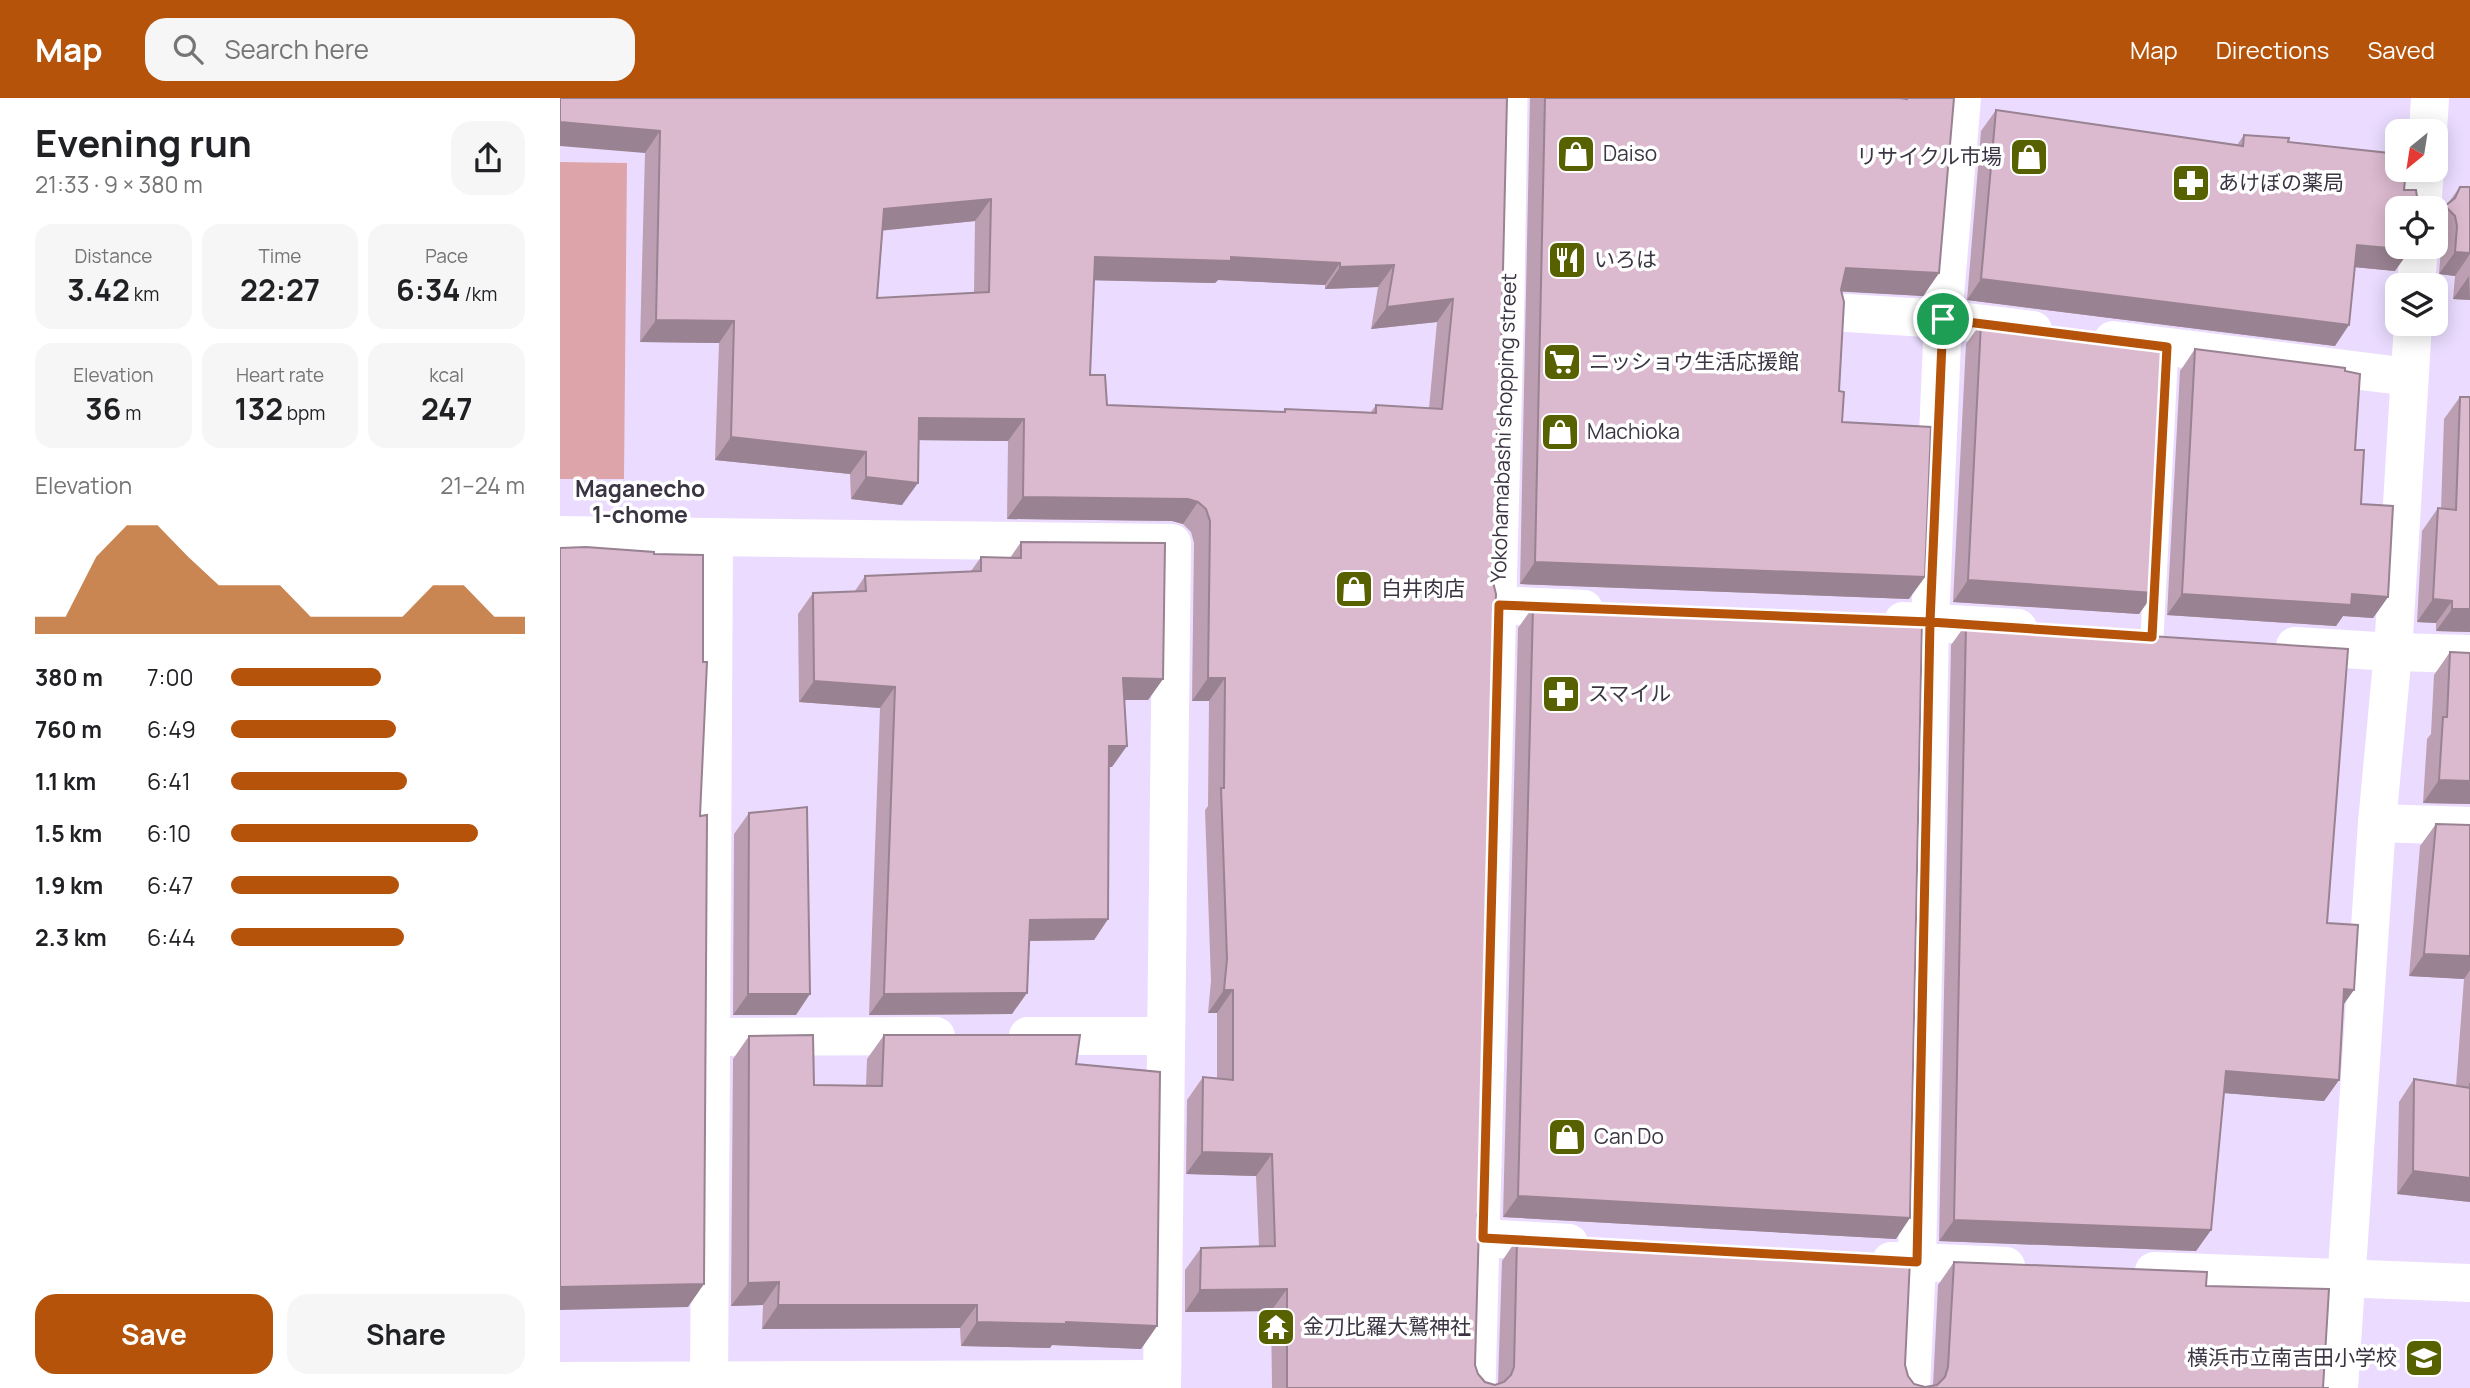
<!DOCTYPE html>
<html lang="en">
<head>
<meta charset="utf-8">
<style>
  body { margin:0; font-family:Manrope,"Noto Sans JP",sans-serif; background:#f6f6f6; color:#202124; height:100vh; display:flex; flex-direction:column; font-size:26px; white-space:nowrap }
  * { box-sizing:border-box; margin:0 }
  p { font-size:23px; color:#757577 }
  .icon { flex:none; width:38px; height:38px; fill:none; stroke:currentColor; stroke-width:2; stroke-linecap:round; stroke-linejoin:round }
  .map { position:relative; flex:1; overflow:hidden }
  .drawer { display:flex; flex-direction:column; background:#fff; width:560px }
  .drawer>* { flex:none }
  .needle { width:46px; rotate:210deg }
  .fabs { position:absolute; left:1825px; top:21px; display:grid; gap:14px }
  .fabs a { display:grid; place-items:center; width:63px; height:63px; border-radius:14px; background:#fff; box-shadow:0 4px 18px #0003; font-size:35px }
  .pin { position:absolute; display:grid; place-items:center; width:60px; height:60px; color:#fff; margin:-30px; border:4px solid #fff; border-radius:50%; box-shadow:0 2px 7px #0007 }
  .round { display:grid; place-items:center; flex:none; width:74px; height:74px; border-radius:21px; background:#f6f6f6 }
  .headline { display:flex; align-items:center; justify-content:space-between; height:119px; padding:0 35px }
  h1 { font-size:38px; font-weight:700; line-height:52px }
  .stats { display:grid; grid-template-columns:repeat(3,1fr); gap:10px; height:119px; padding:7px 35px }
  .stats div { display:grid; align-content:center; border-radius:18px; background:#f6f6f6; text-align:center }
  .stats b { font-size:30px; font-weight:700 }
  .stats small { font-size:19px; font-weight:400 }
  .stats p { font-size:19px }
  .chart { height:196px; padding:14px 35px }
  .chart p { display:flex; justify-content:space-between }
  .chart svg { width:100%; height:126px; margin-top:7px; fill:#b45309; opacity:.7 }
  .cta { display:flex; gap:14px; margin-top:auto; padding:14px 35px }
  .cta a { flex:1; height:80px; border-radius:21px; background:#b45309; color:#fff; font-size:28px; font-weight:700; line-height:80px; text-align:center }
  .cta a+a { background:#f6f6f6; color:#202124 }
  ul { padding:0 35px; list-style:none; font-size:23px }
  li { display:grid; grid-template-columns:112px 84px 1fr; align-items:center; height:52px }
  li i { height:18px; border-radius:9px; background:#b45309 }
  header { display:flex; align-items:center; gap:42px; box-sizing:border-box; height:98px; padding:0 35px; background:#b45309; color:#fff }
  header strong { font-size:33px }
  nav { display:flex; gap:38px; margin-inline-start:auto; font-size:24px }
  .search { width:490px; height:63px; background:#f6f6f6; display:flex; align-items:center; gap:18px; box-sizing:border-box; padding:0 24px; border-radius:21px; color:#757577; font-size:26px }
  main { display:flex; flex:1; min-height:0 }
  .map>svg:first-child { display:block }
  .green { fill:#dda5aa }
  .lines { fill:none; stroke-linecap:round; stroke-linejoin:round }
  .service { stroke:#fff; stroke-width:23 }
  .pedestrian { stroke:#fff; stroke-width:33 }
  .minor { stroke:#fff; stroke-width:38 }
  .wall { fill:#bc9fb2; fill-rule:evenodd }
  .shaded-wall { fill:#998291 }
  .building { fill:#dbb9cf; stroke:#998291; stroke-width:2; fill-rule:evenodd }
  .route-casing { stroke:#fff; stroke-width:14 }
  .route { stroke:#b45309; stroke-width:9 }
  .labels { text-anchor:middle; stroke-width:7; stroke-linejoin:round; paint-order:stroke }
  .poi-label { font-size:21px; fill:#3b3543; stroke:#fff; text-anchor:start }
  .street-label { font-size:21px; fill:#3b3543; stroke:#fff }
  .neighbourhood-label { font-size:23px; font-weight:bold; fill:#3b3543; stroke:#fff }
</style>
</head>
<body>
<header>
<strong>Map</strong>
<div class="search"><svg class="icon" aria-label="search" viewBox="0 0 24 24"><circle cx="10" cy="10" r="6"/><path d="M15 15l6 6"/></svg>Search here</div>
<nav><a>Map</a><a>Directions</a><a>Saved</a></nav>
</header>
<main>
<section class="drawer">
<div class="headline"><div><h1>Evening run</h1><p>21:33 · 9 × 380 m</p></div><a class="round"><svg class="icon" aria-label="share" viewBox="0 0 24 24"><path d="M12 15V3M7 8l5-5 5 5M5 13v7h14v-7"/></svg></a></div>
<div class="stats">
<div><p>Distance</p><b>3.42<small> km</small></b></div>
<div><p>Time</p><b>22:27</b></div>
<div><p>Pace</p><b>6:34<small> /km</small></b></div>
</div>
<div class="stats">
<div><p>Elevation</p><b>36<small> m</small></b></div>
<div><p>Heart rate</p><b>132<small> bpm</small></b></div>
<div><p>kcal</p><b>247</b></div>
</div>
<div class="chart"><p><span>Elevation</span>21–24 m</p>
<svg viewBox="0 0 160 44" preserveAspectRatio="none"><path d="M0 44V38L10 38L20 17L30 6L40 6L50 17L60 27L70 27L80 27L90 38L100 38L110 38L120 38L130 27L140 27L150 38L160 38V44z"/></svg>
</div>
<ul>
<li><b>380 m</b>7:00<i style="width:51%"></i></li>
<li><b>760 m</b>6:49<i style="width:56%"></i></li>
<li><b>1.1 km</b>6:41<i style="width:60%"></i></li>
<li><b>1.5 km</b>6:10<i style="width:84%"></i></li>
<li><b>1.9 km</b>6:47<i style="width:57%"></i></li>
<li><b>2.3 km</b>6:44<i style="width:59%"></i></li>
</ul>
<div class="cta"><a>Save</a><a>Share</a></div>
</section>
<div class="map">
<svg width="1910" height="1290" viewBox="0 0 1910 1290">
  <rect width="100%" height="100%" fill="#ebdcff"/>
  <polygon class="green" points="0,64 67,65 64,381 0,381"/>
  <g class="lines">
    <polyline class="service" points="1592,539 1607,249"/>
    <polyline class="pedestrian" points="919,1290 948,195 951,0"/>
    <g class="minor">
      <polyline points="1402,0 1383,221 1370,524 1357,1164 1446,1168"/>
      <polyline points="1868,33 1870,0"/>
      <polyline points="1862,110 1865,72"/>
      <polyline points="1856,187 1859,149"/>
      <polyline points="1287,215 1383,221 1473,232"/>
      <polyline points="1553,242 1849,279"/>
      <polyline points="0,437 612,445 602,1290"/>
      <polyline points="939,507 1024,511"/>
      <polyline points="1343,523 1458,530"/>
      <polyline points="1735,548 1833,554 1910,556"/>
      <polyline points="1817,725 1910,728"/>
      <polyline points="468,938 606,938"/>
      <polyline points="151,939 376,938"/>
      <polyline points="923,1140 1009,1145"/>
      <polyline points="1331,1163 1357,1164 1351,1290"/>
      <polyline points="1594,1173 1910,1185"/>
      <polyline points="0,1283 602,1281"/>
      <polyline points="149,1290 154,440"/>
      <polyline points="1779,1290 1817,725 1833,554 1853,226"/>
    </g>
  </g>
  <g class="wall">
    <path d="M0 0H947L933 484 917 1117 915 1267 918 1276 925 1284 935 1287 938 1286 942 1163 957 1141 1345 1267 1348 1278 1354 1286 1365 1289 1373 1288 1378 1187 1394 1164 1646 1188 1763 1290H1769H712L711 1213 625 1214V1172L641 1150 699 1149 696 1078 626 1076 627 1002 643 979 657 980V915H648L651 883 645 712 648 708 649 603H632L634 445 631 434 623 426 612 423 447 421 448 343 359 342 342 407 291 401 290 376 155 362 159 245 80 244 85 55ZM415 123 414 195 317 200 323 132ZM534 182 655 185 658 182 765 187V191L818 189 811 231 877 224 869 310 816 307 811 314 725 311 724 314 547 307 530 277Z"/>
    <polygon points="970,0 1394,0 1379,175 1363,198 1281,193 1279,293 1282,324 1349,501 960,486"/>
    <polygon points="1436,12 1677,47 1684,37 1728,44 1838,110 1835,173 1795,169 1775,248 1407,202 1421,33"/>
    <polygon points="1900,89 1910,89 1910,202 1893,201 1895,178 1879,176 1881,151 1879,140 1876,137 1876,121"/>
    <polygon points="1421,225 1594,495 1579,516 1393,504 1406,246"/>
    <polygon points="1635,251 1785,273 1801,406 1828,499 1813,520 1783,518 1776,528 1607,517 1620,273"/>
    <polygon points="1900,299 1910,534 1876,533 1876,525 1857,524 1862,433 1878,410 1881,411 1884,321"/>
    <polygon points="461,444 603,581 588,602 564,602 552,669 549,669 548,821 534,842 469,843 452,916 309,917 320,610 239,604 238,516 253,495 295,493 305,478 411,473 421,459 450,460"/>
    <polygon points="973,509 1336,1141 943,1119 958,530"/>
    <polygon points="1406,526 1767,825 1783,908 1779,982 1764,1003 1664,995 1651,1132 1636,1153 1379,1143 1391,547"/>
    <polygon points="1890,554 1910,555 1910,706 1863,705 1867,641 1871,636 1874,577"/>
    <polygon points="189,715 236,917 173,917 174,736"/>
    <polygon points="1876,726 1910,727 1910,1104 1837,1096 1839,1004 1854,981 1896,988 1904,881 1849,878 1860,748"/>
    <polygon points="324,937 516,966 597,1228 581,1251 492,1247 490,1250 401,1248 400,1230 202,1231 203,1207 171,1208 173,961 189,938 254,987 306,988 307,961"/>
  </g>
  <g class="shaded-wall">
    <polygon points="0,24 100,33 85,55 0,48"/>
    <polygon points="431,101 415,123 309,134 324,111"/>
    <polygon points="1797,147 1850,152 1835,173 1782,168"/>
    <polygon points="1895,154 1910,155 1910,156 1895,178 1879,176"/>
    <polygon points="535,159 671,159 780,165 765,187 658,182 655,185 520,182"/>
    <polygon points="834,167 818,189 765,191 780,169"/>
    <polygon points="1286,170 1379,175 1363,198 1270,193"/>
    <polygon points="1909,178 1910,202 1893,201"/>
    <polygon points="1421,181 1789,227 1775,248 1407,202"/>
    <polygon points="893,201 877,224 811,231 827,209"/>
    <polygon points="96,222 174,223 159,245 80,244"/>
    <polygon points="359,320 464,321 448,343 343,342"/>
    <polygon points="171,339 306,354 290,376 155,362"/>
    <polygon points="306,379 358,385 342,407 291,401"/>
    <polygon points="463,399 628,401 638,404 623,426 612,423 447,421"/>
    <polygon points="975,464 1365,479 1349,501 960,486"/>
    <polygon points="1408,482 1594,495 1579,516 1393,504"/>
    <polygon points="1622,496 1792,496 1828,499 1813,520 1783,518 1776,528 1607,517"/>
    <polygon points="1873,501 1892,503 1876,525 1857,524"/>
    <polygon points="1892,511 1910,511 1910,534 1876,533"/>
    <polygon points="563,580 603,581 588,602 549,602"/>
    <polygon points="648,580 665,580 649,603 632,603"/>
    <polygon points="254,583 335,589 320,610 239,604"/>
    <polygon points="549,648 567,648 552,669 535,669"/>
    <polygon points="1879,682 1910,683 1910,706 1863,705"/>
    <polygon points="548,821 534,842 455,843 470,822"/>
    <polygon points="1864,856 1910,858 1910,872 1904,881 1849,878"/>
    <polygon points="1784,891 1794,892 1779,913"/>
    <polygon points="664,892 673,892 657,915 648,915"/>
    <polygon points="467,895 452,916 309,917 324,896"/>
    <polygon points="188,896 250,896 236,917 173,917"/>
    <polygon points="1666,973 1779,982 1764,1003 1651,994"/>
    <polygon points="642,1054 712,1056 696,1078 626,1076"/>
    <polygon points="1853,1073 1910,1080 1910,1104 1837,1096"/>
    <polygon points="958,1098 1350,1120 1336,1141 943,1119"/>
    <polygon points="1394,1122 1651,1132 1636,1153 1379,1143"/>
    <polygon points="219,1184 203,1207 171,1208 188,1185"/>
    <polygon points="144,1186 128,1209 0,1212 0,1189"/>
    <polygon points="727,1191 711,1213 625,1214 640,1192"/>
    <polygon points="218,1207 417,1207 400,1230 202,1231"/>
    <polygon points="417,1224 506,1224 597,1228 581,1251 492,1247 490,1250 401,1248"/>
  </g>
  <g class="building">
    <path d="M0 0H947L936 473 933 484 936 496 920 1107 917 1117 919 1127 915 1267 918 1276 925 1284 935 1287 944 1284 951 1277 954 1269 957 1141 1350 1162 1345 1267 1348 1278 1354 1286 1365 1289 1377 1287 1385 1279 1388 1269 1394 1164 1647 1174 1646 1188 1769 1191 1763 1290H1769H727V1191L640 1192 641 1150 715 1148 712 1056 642 1054 643 979 673 982V892H664L667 861 661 690H664L665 580H648L650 423 646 411 638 404 628 401 463 399 464 321 359 320 358 385 306 379V354L171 339 174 223 96 222 100 33 0 24ZM431 101 429 194 317 200 324 111ZM535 159 671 163V159L780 165V169L834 167 827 209 893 201 882 311 816 307V315L725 311V314L547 307 545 277H530Z"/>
    <polygon points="985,0 1340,0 1347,1 1347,0 1394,0 1379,175 1286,170 1281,192 1284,204 1279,293 1284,294 1282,324 1371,329 1365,479 975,464"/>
    <polygon points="1436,12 1683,48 1684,37 1729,40 1728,44 1838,56 1838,72 1846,72 1844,92 1856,92 1857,99 1866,108 1863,110 1838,110 1838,149 1850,149 1850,152 1797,147 1789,227 1421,181"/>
    <polygon points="1900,89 1910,89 1910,155 1895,154 1897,128 1895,118 1885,108 1895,100"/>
    <polygon points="1421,225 1607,248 1594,495 1408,482"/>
    <polygon points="1635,251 1785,270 1785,273 1800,276 1795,352 1804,352 1801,406 1833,408 1828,499 1792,496 1791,507 1622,496"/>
    <polygon points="1900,299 1910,299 1910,511 1892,511 1892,503 1873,501 1878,410 1896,412"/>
    <polygon points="461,444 605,445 603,581 563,580 567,648 549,648 548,821 470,822 467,895 324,896 335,589 254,583 253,495 306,493 305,478 421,473 421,459 461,460"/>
    <polygon points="26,449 94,454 94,456 143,457 143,564 147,564 140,718 147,717 144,1186 0,1189 0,450"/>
    <polygon points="973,509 1362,524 1350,1120 958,1098"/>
    <polygon points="1406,526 1788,551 1767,825 1798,827 1794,892 1784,891 1779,982 1666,973 1651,1132 1394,1122"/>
    <polygon points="1890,554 1910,555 1910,683 1879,682 1883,619 1887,619"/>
    <polygon points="247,709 250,896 188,896 189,715"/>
    <polygon points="1876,726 1910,727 1910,858 1864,856"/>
    <polygon points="253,937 254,987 322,988 324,937 520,937 516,966 600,974 597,1228 506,1224 506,1226 417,1224 417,1207 218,1207 219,1184 188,1185 189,938"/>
    <polygon points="1854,981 1910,990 1910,985 1910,1080 1853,1073"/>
  </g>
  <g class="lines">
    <defs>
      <polyline id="route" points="1383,221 1370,524 939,507 923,1140 1357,1164 1370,524 1592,539 1607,249 1383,221"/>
    </defs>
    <use href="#route" class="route-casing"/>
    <use href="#route" class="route"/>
  </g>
  <defs>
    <symbol id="shop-square" viewBox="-11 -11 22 22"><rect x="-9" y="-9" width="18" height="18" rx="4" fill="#586100" stroke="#fff"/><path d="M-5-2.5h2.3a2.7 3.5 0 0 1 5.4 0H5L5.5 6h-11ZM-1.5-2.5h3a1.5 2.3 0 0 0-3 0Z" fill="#fff"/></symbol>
    <symbol id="pharmacy-square" viewBox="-11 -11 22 22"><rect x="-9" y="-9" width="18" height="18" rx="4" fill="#586100" stroke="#fff"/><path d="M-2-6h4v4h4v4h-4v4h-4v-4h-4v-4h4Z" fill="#fff"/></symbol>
    <symbol id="restaurant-square" viewBox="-11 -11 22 22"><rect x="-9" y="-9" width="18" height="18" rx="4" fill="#586100" stroke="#fff"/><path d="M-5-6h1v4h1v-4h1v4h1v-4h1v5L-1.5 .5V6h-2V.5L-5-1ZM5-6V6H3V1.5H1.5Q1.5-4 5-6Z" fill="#fff"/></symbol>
    <symbol id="supermarket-square" viewBox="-11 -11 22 22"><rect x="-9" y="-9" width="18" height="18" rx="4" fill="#586100" stroke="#fff"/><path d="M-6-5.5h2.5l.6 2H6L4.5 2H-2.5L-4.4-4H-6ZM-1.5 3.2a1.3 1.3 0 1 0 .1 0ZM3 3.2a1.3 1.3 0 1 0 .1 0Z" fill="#fff"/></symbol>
    <symbol id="temple-square" viewBox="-11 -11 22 22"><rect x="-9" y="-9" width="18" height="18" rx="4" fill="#586100" stroke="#fff"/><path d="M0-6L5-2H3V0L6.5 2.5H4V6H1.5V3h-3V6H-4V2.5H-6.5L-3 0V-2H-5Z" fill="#fff"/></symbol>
    <symbol id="school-square" viewBox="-11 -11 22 22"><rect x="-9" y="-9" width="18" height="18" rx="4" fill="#586100" stroke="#fff"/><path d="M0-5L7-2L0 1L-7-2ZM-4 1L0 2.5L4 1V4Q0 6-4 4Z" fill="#fff"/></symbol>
  </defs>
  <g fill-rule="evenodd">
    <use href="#shop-square" x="994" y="34" width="44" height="44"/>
    <use href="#shop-square" x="1447" y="37" width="44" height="44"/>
    <use href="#pharmacy-square" x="1609" y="63" width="44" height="44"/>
    <use href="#restaurant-square" x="985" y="140" width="44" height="44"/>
    <use href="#supermarket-square" x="980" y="242" width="44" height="44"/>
    <use href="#shop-square" x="978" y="312" width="44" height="44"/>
    <use href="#shop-square" x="772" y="469" width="44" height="44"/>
    <use href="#pharmacy-square" x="979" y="574" width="44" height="44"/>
    <use href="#shop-square" x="985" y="1017" width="44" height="44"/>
    <use href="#temple-square" x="694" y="1207" width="44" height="44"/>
    <use href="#school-square" x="1842" y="1238" width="44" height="44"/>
  </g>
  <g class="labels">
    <g class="poi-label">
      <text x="1043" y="63">Daiso</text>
      <text x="1442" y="66" text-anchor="end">リサイクル市場</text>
      <text x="1658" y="92">あけぼの薬局</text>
      <text x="1034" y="169">いろは</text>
      <text x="1029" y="271">ニッショウ生活応援館</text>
      <text x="1027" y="341">Machioka</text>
      <text x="821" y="498">白井肉店</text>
      <text x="1028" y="603">スマイル</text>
      <text x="1034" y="1046">Can Do</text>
      <text x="743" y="1236">金刀比羅大鷲神社</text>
      <text x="1837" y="1267" text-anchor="end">横浜市立南吉田小学校</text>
    </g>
    <g class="street-label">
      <text transform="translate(944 330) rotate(-88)" y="7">Yokohamabashi shopping street</text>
    </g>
    <g class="neighbourhood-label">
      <text x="80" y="399">Maganecho<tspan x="80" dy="26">1-chome</tspan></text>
    </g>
  </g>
</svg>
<div class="fabs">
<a><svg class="needle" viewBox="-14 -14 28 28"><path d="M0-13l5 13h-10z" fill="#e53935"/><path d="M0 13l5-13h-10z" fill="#757577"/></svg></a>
<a><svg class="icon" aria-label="locate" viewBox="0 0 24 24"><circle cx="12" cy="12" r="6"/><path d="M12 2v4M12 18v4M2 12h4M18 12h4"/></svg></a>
<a><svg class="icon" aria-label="layers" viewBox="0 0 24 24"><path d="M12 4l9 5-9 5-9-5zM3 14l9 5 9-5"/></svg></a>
</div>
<div class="pin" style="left:1383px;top:221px;background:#1e9e55"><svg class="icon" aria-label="arrive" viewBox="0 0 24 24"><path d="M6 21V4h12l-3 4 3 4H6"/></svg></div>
</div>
</main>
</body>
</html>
